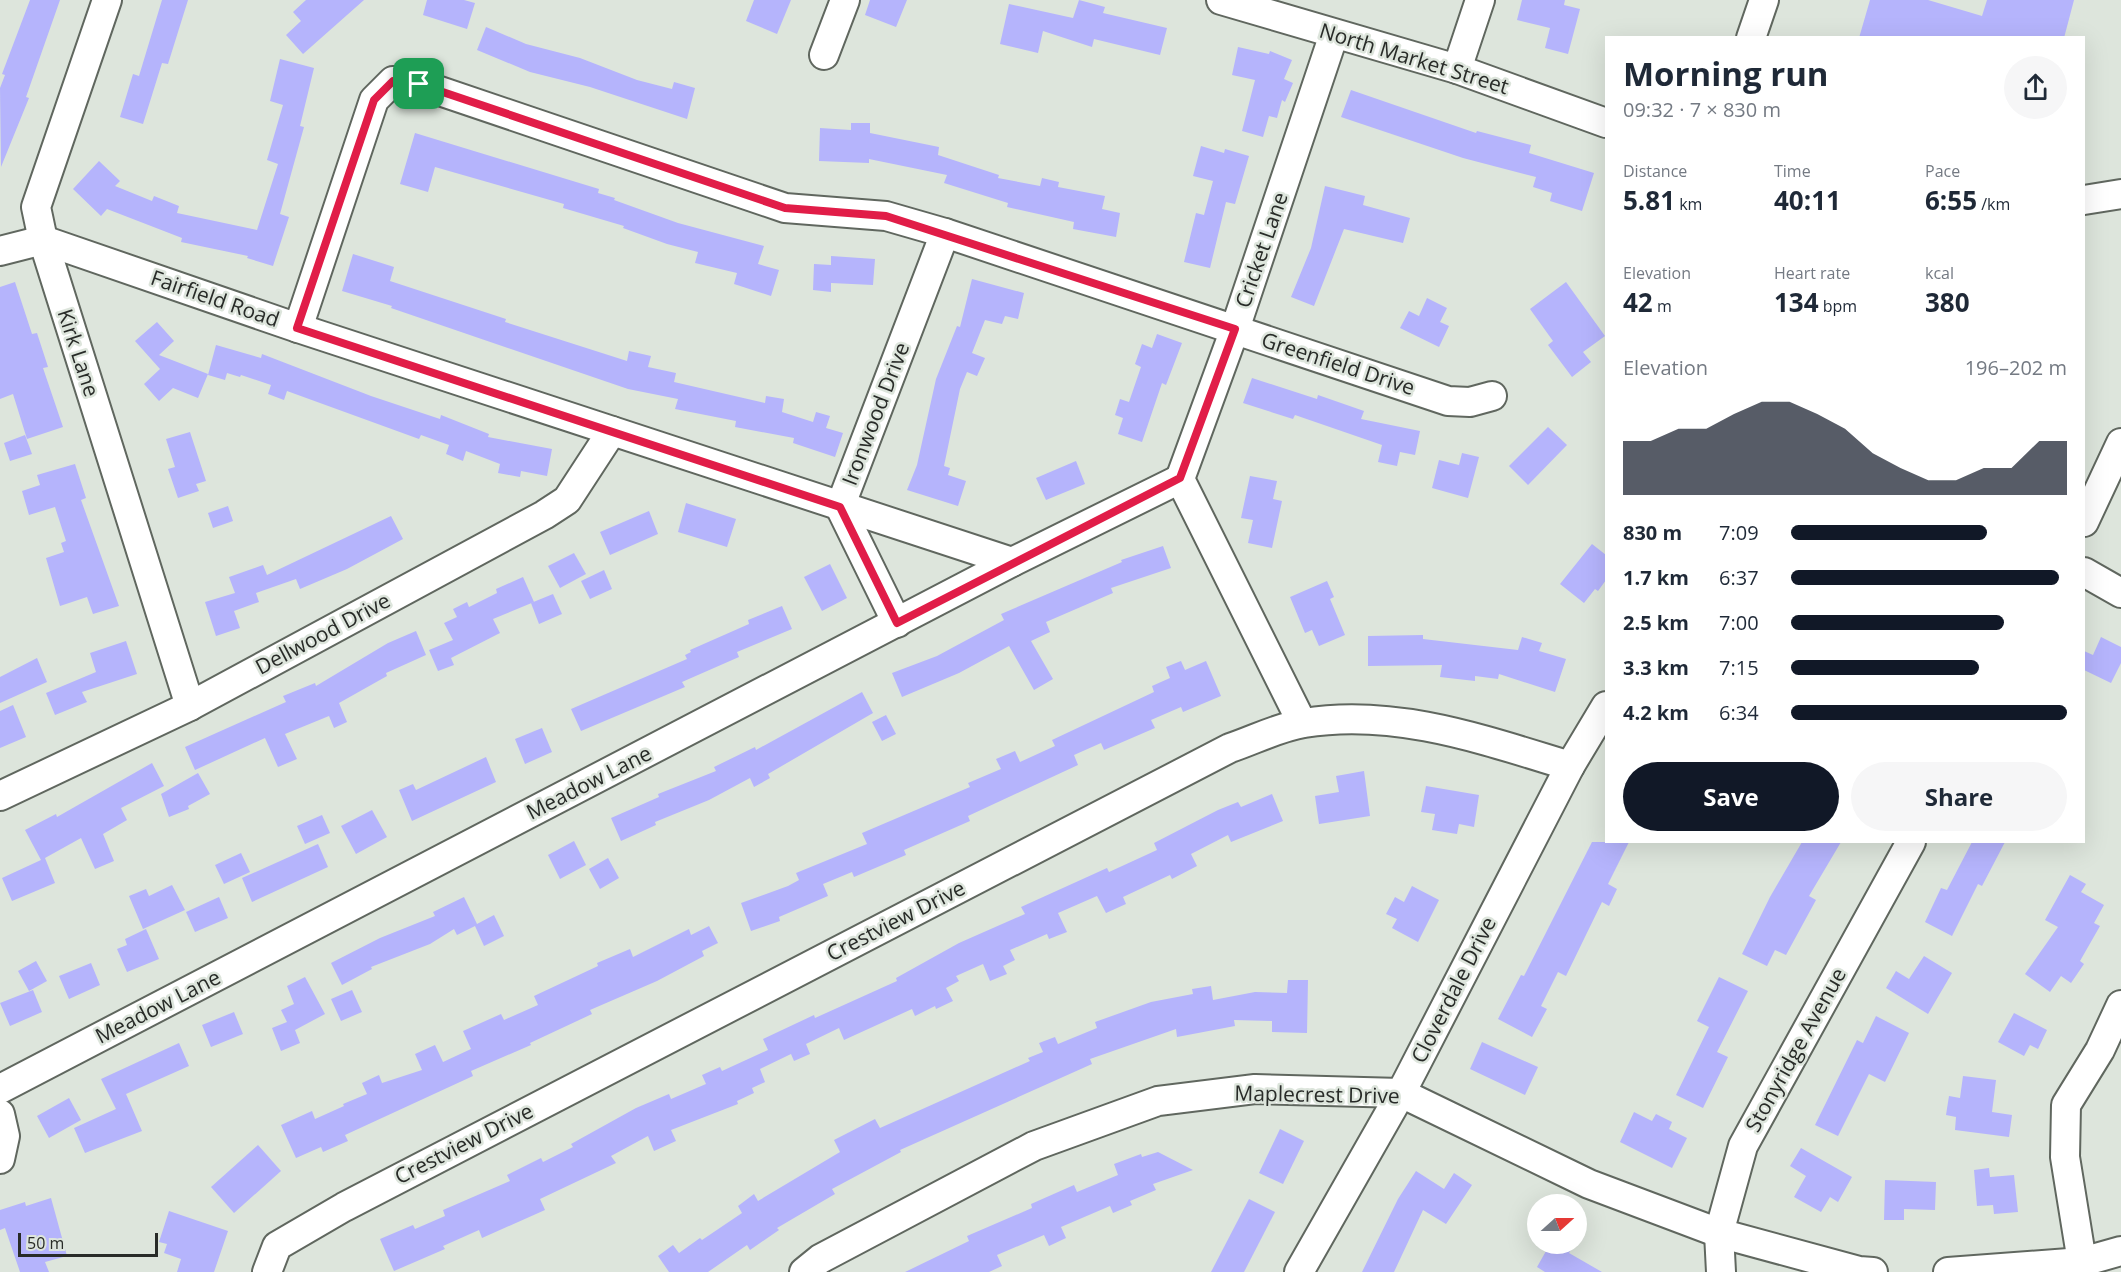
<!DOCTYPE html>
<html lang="en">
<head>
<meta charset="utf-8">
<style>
  body { margin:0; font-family:"Open Sans",sans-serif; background:#f6f6f7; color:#1f2937; height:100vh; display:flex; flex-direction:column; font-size:22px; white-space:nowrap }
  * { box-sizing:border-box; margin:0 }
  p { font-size:20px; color:#747a83 }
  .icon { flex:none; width:33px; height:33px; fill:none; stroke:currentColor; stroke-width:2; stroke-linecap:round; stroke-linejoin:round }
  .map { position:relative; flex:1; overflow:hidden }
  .details { position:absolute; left:1605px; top:36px; width:480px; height:807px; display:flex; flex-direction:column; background:#fff; border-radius:0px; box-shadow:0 6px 24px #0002 }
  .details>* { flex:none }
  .needle { width:39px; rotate:69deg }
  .tools { position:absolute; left:1527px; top:1194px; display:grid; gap:12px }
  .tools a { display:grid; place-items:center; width:60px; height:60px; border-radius:50%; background:#fff; box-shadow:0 6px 24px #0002; font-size:30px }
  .scale { position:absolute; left:18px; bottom:15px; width:140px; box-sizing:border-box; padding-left:6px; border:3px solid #282b28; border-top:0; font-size:16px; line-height:21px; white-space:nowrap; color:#282b28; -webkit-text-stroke:4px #dde5dc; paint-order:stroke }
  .pin { position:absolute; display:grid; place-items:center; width:51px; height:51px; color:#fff; margin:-26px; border-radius:12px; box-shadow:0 3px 9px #0006 }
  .round { display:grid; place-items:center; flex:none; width:63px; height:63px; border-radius:32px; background:#f6f6f7 }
  .head { display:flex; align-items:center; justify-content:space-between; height:102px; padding:0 18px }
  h1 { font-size:33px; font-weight:700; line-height:45px }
  .metrics { display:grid; grid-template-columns:repeat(3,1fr); gap:9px; height:102px; padding:6px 18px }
  .metrics div { display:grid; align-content:center }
  .metrics b { font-size:26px; font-weight:700 }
  .metrics small { font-size:16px; font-weight:400 }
  .metrics p { font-size:16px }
  .chart { height:168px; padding:12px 18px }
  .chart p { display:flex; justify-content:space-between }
  .chart svg { width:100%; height:108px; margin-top:6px; fill:#111827; opacity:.7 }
  .cta { display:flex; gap:12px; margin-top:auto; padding:12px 18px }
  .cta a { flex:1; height:69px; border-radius:36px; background:#111827; color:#fff; font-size:24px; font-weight:700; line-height:69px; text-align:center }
  .cta a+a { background:#f6f6f7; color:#1f2937 }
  ul { padding:0 18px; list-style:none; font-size:20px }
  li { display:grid; grid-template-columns:96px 72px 1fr; align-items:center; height:45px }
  li i { height:15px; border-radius:8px; background:#111827 }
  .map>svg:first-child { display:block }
  .building { fill:#b5b4fc }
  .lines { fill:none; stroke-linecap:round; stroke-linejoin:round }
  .minor-casing { stroke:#60675f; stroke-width:32 }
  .minor { stroke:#fff; stroke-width:28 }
  .route-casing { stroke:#fff; stroke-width:12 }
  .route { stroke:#e11d48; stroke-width:8 }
  .labels { text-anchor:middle; stroke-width:5; stroke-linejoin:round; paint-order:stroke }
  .street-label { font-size:21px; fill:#282b28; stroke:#dde5dc }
</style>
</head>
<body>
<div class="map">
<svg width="2121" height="1272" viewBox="0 0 2121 1272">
  <rect width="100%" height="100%" fill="#dde5dc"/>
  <g class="building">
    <polygon points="30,0 60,0 26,97 29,98 1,167 0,88 5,75 2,74"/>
    <polygon points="162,0 188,0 168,64 162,63 143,124 120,117 133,74 139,76"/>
    <polygon points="306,0 364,0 303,54 286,35 301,21 293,12"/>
    <polygon points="427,0 464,0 475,3 467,29 423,15"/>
    <polygon points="754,0 791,0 777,34 746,21"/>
    <polygon points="870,0 907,0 896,27 865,15"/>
    <polygon points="1079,0 1105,7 1103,13 1167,28 1160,55 1094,39 1092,47 1043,31 1038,53 1000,44 1009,4 1073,18"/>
    <polygon points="1522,0 1565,0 1564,5 1580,9 1568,54 1545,48 1550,28 1517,20"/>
    <polygon points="1870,0 1928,0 1982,16 1987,0 2074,0 2064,38 1859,38"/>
    <polygon points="486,27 526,44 580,58 637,80 672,89 674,82 695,88 687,119 590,87 530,72 477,50"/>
    <polygon points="1238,47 1269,54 1270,51 1292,60 1284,79 1293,83 1285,102 1282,100 1277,118 1269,116 1263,137 1242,131 1255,80 1232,75"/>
    <polygon points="280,59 314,68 300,126 304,127 280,214 289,217 273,266 247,258 248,256 181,242 182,238 107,209 101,216 73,189 99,161 120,181 115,186 152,201 154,196 179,206 177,213 257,230 278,164 267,160 283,105 270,101"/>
    <polygon points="1351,90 1476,133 1477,131 1531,145 1529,153 1594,173 1582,211 1550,201 1552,193 1533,187 1536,177 1463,158 1341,117"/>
    <polygon points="851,123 870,123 870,133 939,147 938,155 999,175 998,178 1040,186 1042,178 1059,182 1058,187 1105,196 1102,209 1120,213 1116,237 1073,229 1074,222 1007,207 1008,203 944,183 947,175 869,159 869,163 819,161 820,128 851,130"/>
    <polygon points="415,133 599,189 598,193 615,198 614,200 678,223 764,246 758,264 779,270 771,296 734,284 737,273 695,263 698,252 667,244 623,228 624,226 563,208 564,204 435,167 428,192 400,184"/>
    <polygon points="1201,146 1224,153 1225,149 1249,156 1235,204 1226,202 1210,268 1184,262 1196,213 1204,215 1213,181 1193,176"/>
    <polygon points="1325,186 1365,196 1363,205 1410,218 1403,243 1344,229 1314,306 1291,297 1311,248"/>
    <polygon points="353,254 394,267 390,281 506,319 505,322 627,361 629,351 651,356 648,367 676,373 674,382 765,403 766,396 784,399 782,412 813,422 816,412 830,416 826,428 843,433 835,457 793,443 794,438 735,427 736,421 675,409 678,399 628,389 391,308 392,306 342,291"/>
    <polygon points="831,256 875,259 873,285 831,283 831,292 813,290 814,264 831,265"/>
    <polygon points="972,279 1024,293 1018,319 1005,316 1002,324 985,320 972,353 985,358 977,376 967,372 960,389 944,466 950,468 948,475 966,481 958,506 907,490 917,465 936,379 957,326 960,327"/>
    <polygon points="15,282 32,334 37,333 48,367 43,368 63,427 27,439 13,394 0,399 0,287"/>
    <polygon points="1566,282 1605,336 1583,352 1591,362 1572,377 1548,345 1553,341 1530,309"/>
    <polygon points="1427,298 1447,308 1440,322 1449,326 1439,347 1400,328 1409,311 1419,316"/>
    <polygon points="157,322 174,341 159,355 208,374 198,398 173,388 159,401 144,384 160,369 135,341"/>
    <polygon points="1157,334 1182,343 1166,385 1162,383 1142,442 1118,434 1123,418 1115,415 1120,399 1129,402 1141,367 1135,364 1142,344 1152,348"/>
    <polygon points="216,345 261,358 262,354 371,396 440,419 441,415 489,434 488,437 552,449 547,476 521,471 520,477 498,473 500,464 466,451 463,461 446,454 449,445 421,435 419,439 287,391 284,400 268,394 271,385 241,375 240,377 227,373 225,380 208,375"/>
    <polygon points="1252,378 1317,399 1318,395 1364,411 1361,419 1420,431 1415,455 1400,452 1397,466 1378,462 1382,445 1295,415 1293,419 1243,403"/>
    <polygon points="1548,427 1567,445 1528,485 1509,466"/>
    <polygon points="190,432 206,481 196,484 199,491 178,498 168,469 175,467 166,439"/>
    <polygon points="25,435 32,454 10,461 4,443"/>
    <polygon points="1462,453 1479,457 1468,498 1432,488 1439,460 1459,465"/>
    <polygon points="1076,461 1085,484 1046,500 1036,478"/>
    <polygon points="75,464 86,498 81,500 119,606 93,614 87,597 60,606 46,558 64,552 61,543 66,541 55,507 29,515 22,491 40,485 37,475"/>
    <polygon points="1250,476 1277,481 1273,499 1282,501 1272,548 1248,543 1253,520 1241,518"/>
    <polygon points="686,503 736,519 727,547 678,532"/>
    <polygon points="228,506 233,521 213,528 208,513"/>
    <polygon points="649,511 658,534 610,555 600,532"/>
    <polygon points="391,516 403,539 347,569 300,589 296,579 256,593 259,602 234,611 240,628 216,636 205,602 235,593 229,577 263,565 267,575"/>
    <polygon points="1592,544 1606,555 1606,580 1598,591 1595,589 1584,603 1560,584"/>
    <polygon points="1163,546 1171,568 1111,588 1113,593 1046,622 1050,632 1031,641 1053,679 1034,690 1009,646 959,673 902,697 892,673 937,656 1004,620 1001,614 1122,562 1121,560"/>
    <polygon points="574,553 586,574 560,588 548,566"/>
    <polygon points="830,564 847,598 822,611 804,577"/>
    <polygon points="604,570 612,589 590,599 581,581"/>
    <polygon points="523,577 534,602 493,619 500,633 451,658 454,665 438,671 429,650 453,640 444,623 457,617 453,609 467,602 469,607 497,593 496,589"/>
    <polygon points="1327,581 1334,597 1330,599 1345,635 1319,646 1312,630 1305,633 1290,597"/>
    <polygon points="553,594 562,614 539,624 531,603"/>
    <polygon points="782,606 792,629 737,652 739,657 682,682 685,687 581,731 571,709 687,659 685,655 691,652 690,650 749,624 748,620"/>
    <polygon points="416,631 426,655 386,673 387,676 339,703 347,722 334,728 329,716 285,734 297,759 278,767 265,738 195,770 185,747 286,702 283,696 315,683 316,686 388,643"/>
    <polygon points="1423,635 1423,639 1518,650 1522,637 1542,643 1539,651 1566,659 1555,692 1499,674 1498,679 1475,676 1475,681 1440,677 1442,665 1368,666 1368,636"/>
    <polygon points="2101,637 2121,647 2121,663 2111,683 2084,670 2084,651 2093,655"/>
    <polygon points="126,641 137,674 82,692 87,702 55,715 46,693 96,672 90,653"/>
    <polygon points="37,658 47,682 0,703 0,677"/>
    <polygon points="1181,661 1185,670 1206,661 1221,696 1183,712 1181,707 1151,720 1155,728 1104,750 1101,743 1074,755 1078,765 968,816 970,821 904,850 906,855 854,877 852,872 823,884 828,896 779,917 780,921 751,931 741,903 788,886 799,880 796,873 867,844 862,833 970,787 968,783 1001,769 996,759 1015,751 1020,762 1055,746 1052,740 1154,692 1152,686 1170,678 1166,667"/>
    <polygon points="862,692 873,713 768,774 770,778 754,787 750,778 709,800 655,822 656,825 621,841 611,818 659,797 658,794 716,771 714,767 755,747 756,750"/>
    <polygon points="13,705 26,737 0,748 0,711"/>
    <polygon points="886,715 896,734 882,741 872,722"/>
    <polygon points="542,728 552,752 525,764 515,739"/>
    <polygon points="486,757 496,782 412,821 399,790 413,784 416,790"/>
    <polygon points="152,763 164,786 121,808 127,820 103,834 114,861 95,869 81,838 45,858 55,883 12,901 2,878 41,860 25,830 56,814 57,817"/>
    <polygon points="1364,771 1370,816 1319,824 1315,796 1339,792 1336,776"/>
    <polygon points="198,773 210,794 188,806 189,809 169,817 161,794"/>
    <polygon points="1426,786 1479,795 1474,827 1459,824 1457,834 1432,830 1435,814 1421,812"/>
    <polygon points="1272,794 1283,821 1231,842 1228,835 1191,854 1197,866 1172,879 1170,875 1123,897 1126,904 1106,913 1097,896 1058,913 1067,932 1049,939 1047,934 1010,950 1015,960 1003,966 1007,974 990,981 983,964 956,976 959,981 946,988 953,1001 936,1009 935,1006 915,1016 912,1009 844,1040 839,1028 806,1044 810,1054 794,1061 791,1054 760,1069 765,1082 752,1088 754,1093 737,1101 738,1104 671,1130 676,1141 654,1151 648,1136 611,1156 616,1163 540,1199 545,1210 482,1238 479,1230 443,1246 445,1249 394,1271 380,1239 413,1225 415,1229 445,1216 443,1210 510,1181 507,1175 541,1158 543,1162 573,1147 571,1144 636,1108 669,1094 671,1099 706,1084 702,1075 720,1067 722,1071 768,1050 763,1039 814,1015 815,1018 897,981 896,978 959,943 1025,914 1021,907 1107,868 1109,872 1157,850 1154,843 1218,810 1238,802 1241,807"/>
    <polygon points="372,810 387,837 356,854 341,826"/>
    <polygon points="322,815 330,833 305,844 297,826"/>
    <polygon points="574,841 586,865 560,879 548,855"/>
    <polygon points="1592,842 1629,842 1608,884 1617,889 1609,906 1602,902 1566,976 1558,972 1541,1006 1547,1009 1532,1037 1498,1019 1521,975 1524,976"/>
    <polygon points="1802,842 1841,842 1809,896 1816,900 1786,955 1775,950 1767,966 1742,954 1770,897"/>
    <polygon points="1972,842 2005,842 1982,886 1978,884 1952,936 1925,922 1941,888 1947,890"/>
    <polygon points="318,844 328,867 252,902 242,878"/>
    <polygon points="241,853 250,872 224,884 215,865"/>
    <polygon points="608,858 619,878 600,889 589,869"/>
    <polygon points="2070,875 2086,884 2081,892 2104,905 2094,923 2100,926 2080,961 2084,964 2071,983 2061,976 2050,992 2025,974 2058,927 2045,920"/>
    <polygon points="172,885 185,910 143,929 129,896 146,889 149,896"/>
    <polygon points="1412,886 1439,900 1418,942 1392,928 1397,919 1386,914 1395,897 1404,902"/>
    <polygon points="219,897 228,918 195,932 186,912"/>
    <polygon points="464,897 477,924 494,915 504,936 484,946 475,926 457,935 454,929 430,944 371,967 372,969 342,985 331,963 380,938 435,916 433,912"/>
    <polygon points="709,926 718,943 702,951 704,956 657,981 590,1010 592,1014 530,1043 531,1045 471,1071 473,1076 345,1135 348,1141 323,1152 321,1147 296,1158 281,1125 312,1111 315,1119 344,1106 343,1104 367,1094 362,1083 379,1075 382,1083 422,1070 415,1054 435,1045 443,1062 471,1049 463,1031 501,1014 504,1020 538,1005 534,996 598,966 597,963 630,949 633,957 689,929 691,935"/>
    <polygon points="146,929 159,959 127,972 117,949 127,945 125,939"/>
    <polygon points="1924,956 1952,973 1928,1014 1886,988 1896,971 1909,979"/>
    <polygon points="36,961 47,981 29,991 18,971"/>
    <polygon points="91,963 100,985 69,999 59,976"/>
    <polygon points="305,977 325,1014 295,1030 300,1043 281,1051 272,1028 287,1022 281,1010 294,1004 287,986"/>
    <polygon points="1719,977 1748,991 1717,1052 1728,1057 1703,1108 1676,1095 1709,1027 1697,1021"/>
    <polygon points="1288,980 1308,980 1307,1033 1272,1032 1272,1021 1234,1020 1235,1026 1177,1037 1176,1029 1090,1059 1092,1064 900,1150 901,1152 832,1189 835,1194 777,1228 779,1230 750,1250 747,1245 708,1272 669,1272 658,1256 673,1245 679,1253 700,1238 702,1240 742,1213 738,1206 754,1194 758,1201 840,1152 834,1140 875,1119 880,1128 1030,1061 1028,1058 1043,1052 1039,1043 1055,1037 1058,1044 1097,1028 1095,1022 1151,1002 1193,994 1192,989 1211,986 1213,1000 1255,992 1287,993"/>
    <polygon points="33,990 42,1012 10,1026 0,1003"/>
    <polygon points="352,990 362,1012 341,1021 331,999"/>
    <polygon points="234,1012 243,1034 211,1047 202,1025"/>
    <polygon points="2014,1013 2047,1030 2038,1049 2030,1045 2024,1056 1998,1042"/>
    <polygon points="1876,1016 1909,1033 1885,1082 1869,1074 1838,1136 1815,1125 1857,1040 1863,1043"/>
    <polygon points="1482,1042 1538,1067 1525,1095 1470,1069"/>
    <polygon points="179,1043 189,1066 126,1094 142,1131 85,1153 74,1128 116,1109 101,1079"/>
    <polygon points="1963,1076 1996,1080 1992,1112 2012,1115 2009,1137 1955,1130 1956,1117 1946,1115 1949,1096 1960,1098"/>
    <polygon points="69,1098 81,1120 49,1138 37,1116"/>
    <polygon points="1634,1112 1652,1121 1656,1114 1672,1122 1669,1129 1687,1138 1672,1168 1620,1142"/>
    <polygon points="1280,1129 1304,1141 1283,1184 1259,1173"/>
    <polygon points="258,1145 281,1171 234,1213 211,1187"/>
    <polygon points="1801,1148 1852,1177 1838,1202 1830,1197 1821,1212 1794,1197 1806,1176 1790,1166"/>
    <polygon points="1158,1152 1193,1170 1153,1184 1156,1190 1130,1201 1132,1205 1113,1213 1110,1206 1061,1227 1066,1238 1049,1246 1044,1235 997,1255 1002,1266 989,1272 905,1272 969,1241 967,1236 1032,1208 1031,1204 1074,1185 1077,1192 1118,1175 1114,1164 1141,1154 1142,1157"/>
    <polygon points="1989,1168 1990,1177 2014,1175 2018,1212 1994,1214 1993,1205 1977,1206 1974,1170"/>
    <polygon points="1416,1171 1444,1189 1454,1173 1472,1185 1446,1224 1423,1210 1394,1272 1362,1272 1398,1199"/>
    <polygon points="1885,1180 1936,1182 1935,1210 1904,1209 1904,1220 1884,1220"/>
    <polygon points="51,1198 67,1256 45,1262 49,1272 20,1272 5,1228 0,1230 0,1210 25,1202 26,1206"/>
    <polygon points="1249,1199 1275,1212 1244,1272 1211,1272"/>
    <polygon points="169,1211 228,1231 214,1272 177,1272 181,1259 164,1253 167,1244 159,1242"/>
    <polygon points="1550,1244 1574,1244 1569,1253 1602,1272 1545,1272 1537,1267"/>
  </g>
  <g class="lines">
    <defs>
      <g id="minor">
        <polyline points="107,0 36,207 43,240 190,706"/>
        <polyline points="1221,0 1457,69 1606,123"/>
        <polyline points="1751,38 1764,0"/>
        <polyline points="824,55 845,0"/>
        <polyline points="1457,69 1480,0"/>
        <polyline points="2084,200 2121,194"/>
        <polyline points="0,251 43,240 298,328 1012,562"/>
        <polyline points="298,328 374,100 393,81 419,84 785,208 886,216 945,233 1448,401 1470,402 1492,396"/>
        <polyline points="2084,522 2121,443"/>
        <polyline points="2084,572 2121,593"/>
        <polyline points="897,623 840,507 945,233"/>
        <polyline points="1302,723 1180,479 1235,329 1334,34"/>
        <polyline points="0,796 190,706 544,515 567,500 612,431"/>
        <polyline points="0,1089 1012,562 1180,479"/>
        <polyline points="0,1114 5,1136 0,1159"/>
        <polyline points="2082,1262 2065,1157 2066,1105 2100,1050 2121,1005"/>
        <path d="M267 1272 277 1246 344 1207 1230 748C1254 740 1279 727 1304 723 1395 708 1484 740 1570 766"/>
        <polyline points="804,1272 820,1259 1034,1146 1158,1101 1255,1089 1401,1093 1589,1184 1719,1233 1859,1271 1873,1272"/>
        <polyline points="1299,1272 1401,1093 1570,766 1606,706"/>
        <polyline points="1721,1272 1719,1233 1743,1146 1911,842"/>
        <polyline points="1948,1272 2082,1262 2121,1251"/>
      </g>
    </defs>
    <use href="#minor" class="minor-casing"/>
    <use href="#minor" class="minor"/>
  </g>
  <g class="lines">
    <defs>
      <polygon id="route" points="393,81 419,84 785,208 886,216 1235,329 1180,478 897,623 840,507 297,328 374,100"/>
    </defs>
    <use href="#route" class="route-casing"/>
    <use href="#route" class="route"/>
  </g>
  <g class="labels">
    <g class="street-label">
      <text transform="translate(1414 59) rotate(17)" y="7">North Market Street</text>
      <text transform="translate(1262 250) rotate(-71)" y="7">Cricket Lane</text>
      <text transform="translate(215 299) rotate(19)" y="7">Fairfield Road</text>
      <text transform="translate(78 353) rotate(72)" y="7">Kirk Lane</text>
      <text transform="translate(1338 364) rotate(18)" y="7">Greenfield Drive</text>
      <text transform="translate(876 414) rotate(-69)" y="7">Ironwood Drive</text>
      <text transform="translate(323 634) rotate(-28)" y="7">Dellwood Drive</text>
      <text transform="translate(589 783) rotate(-27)" y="7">Meadow Lane</text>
      <text transform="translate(896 921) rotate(-27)" y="7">Crestview Drive</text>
      <text transform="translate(1454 990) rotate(-63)" y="7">Cloverdale Drive</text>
      <text transform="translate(158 1007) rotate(-27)" y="7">Meadow Lane</text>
      <text transform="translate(1796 1050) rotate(-61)" y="7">Stonyridge Avenue</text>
      <text transform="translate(1317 1095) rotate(1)" y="7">Maplecrest Drive</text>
      <text transform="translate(464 1144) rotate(-27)" y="7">Crestview Drive</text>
    </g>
  </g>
</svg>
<div class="tools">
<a><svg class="needle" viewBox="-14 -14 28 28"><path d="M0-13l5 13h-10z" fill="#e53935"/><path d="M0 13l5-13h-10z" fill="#747a83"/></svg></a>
</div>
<div class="scale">50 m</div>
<div class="pin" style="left:419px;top:84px;background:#1e9e55"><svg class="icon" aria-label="arrive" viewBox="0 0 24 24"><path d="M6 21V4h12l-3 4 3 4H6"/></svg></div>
<section class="details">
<div class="head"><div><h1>Morning run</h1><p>09:32 · 7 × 830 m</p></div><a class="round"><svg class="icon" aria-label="share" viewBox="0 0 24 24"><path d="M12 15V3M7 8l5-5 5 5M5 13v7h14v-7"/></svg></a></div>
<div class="metrics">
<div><p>Distance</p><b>5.81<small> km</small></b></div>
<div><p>Time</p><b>40:11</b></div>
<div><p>Pace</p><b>6:55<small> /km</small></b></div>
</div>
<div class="metrics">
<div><p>Elevation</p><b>42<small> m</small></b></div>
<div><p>Heart rate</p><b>134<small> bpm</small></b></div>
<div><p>kcal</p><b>380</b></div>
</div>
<div class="chart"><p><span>Elevation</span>196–202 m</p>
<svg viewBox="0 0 160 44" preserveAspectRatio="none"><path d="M0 44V22L10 22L20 17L30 17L40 11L50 6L60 6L70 11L80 17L90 27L100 33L110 38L120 38L130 33L140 33L150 22L160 22V44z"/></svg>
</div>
<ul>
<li><b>830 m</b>7:09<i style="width:71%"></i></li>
<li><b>1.7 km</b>6:37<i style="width:97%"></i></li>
<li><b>2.5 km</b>7:00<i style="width:77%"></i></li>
<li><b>3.3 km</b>7:15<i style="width:68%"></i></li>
<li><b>4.2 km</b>6:34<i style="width:100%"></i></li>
</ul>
<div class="cta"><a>Save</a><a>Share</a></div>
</section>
</div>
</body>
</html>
